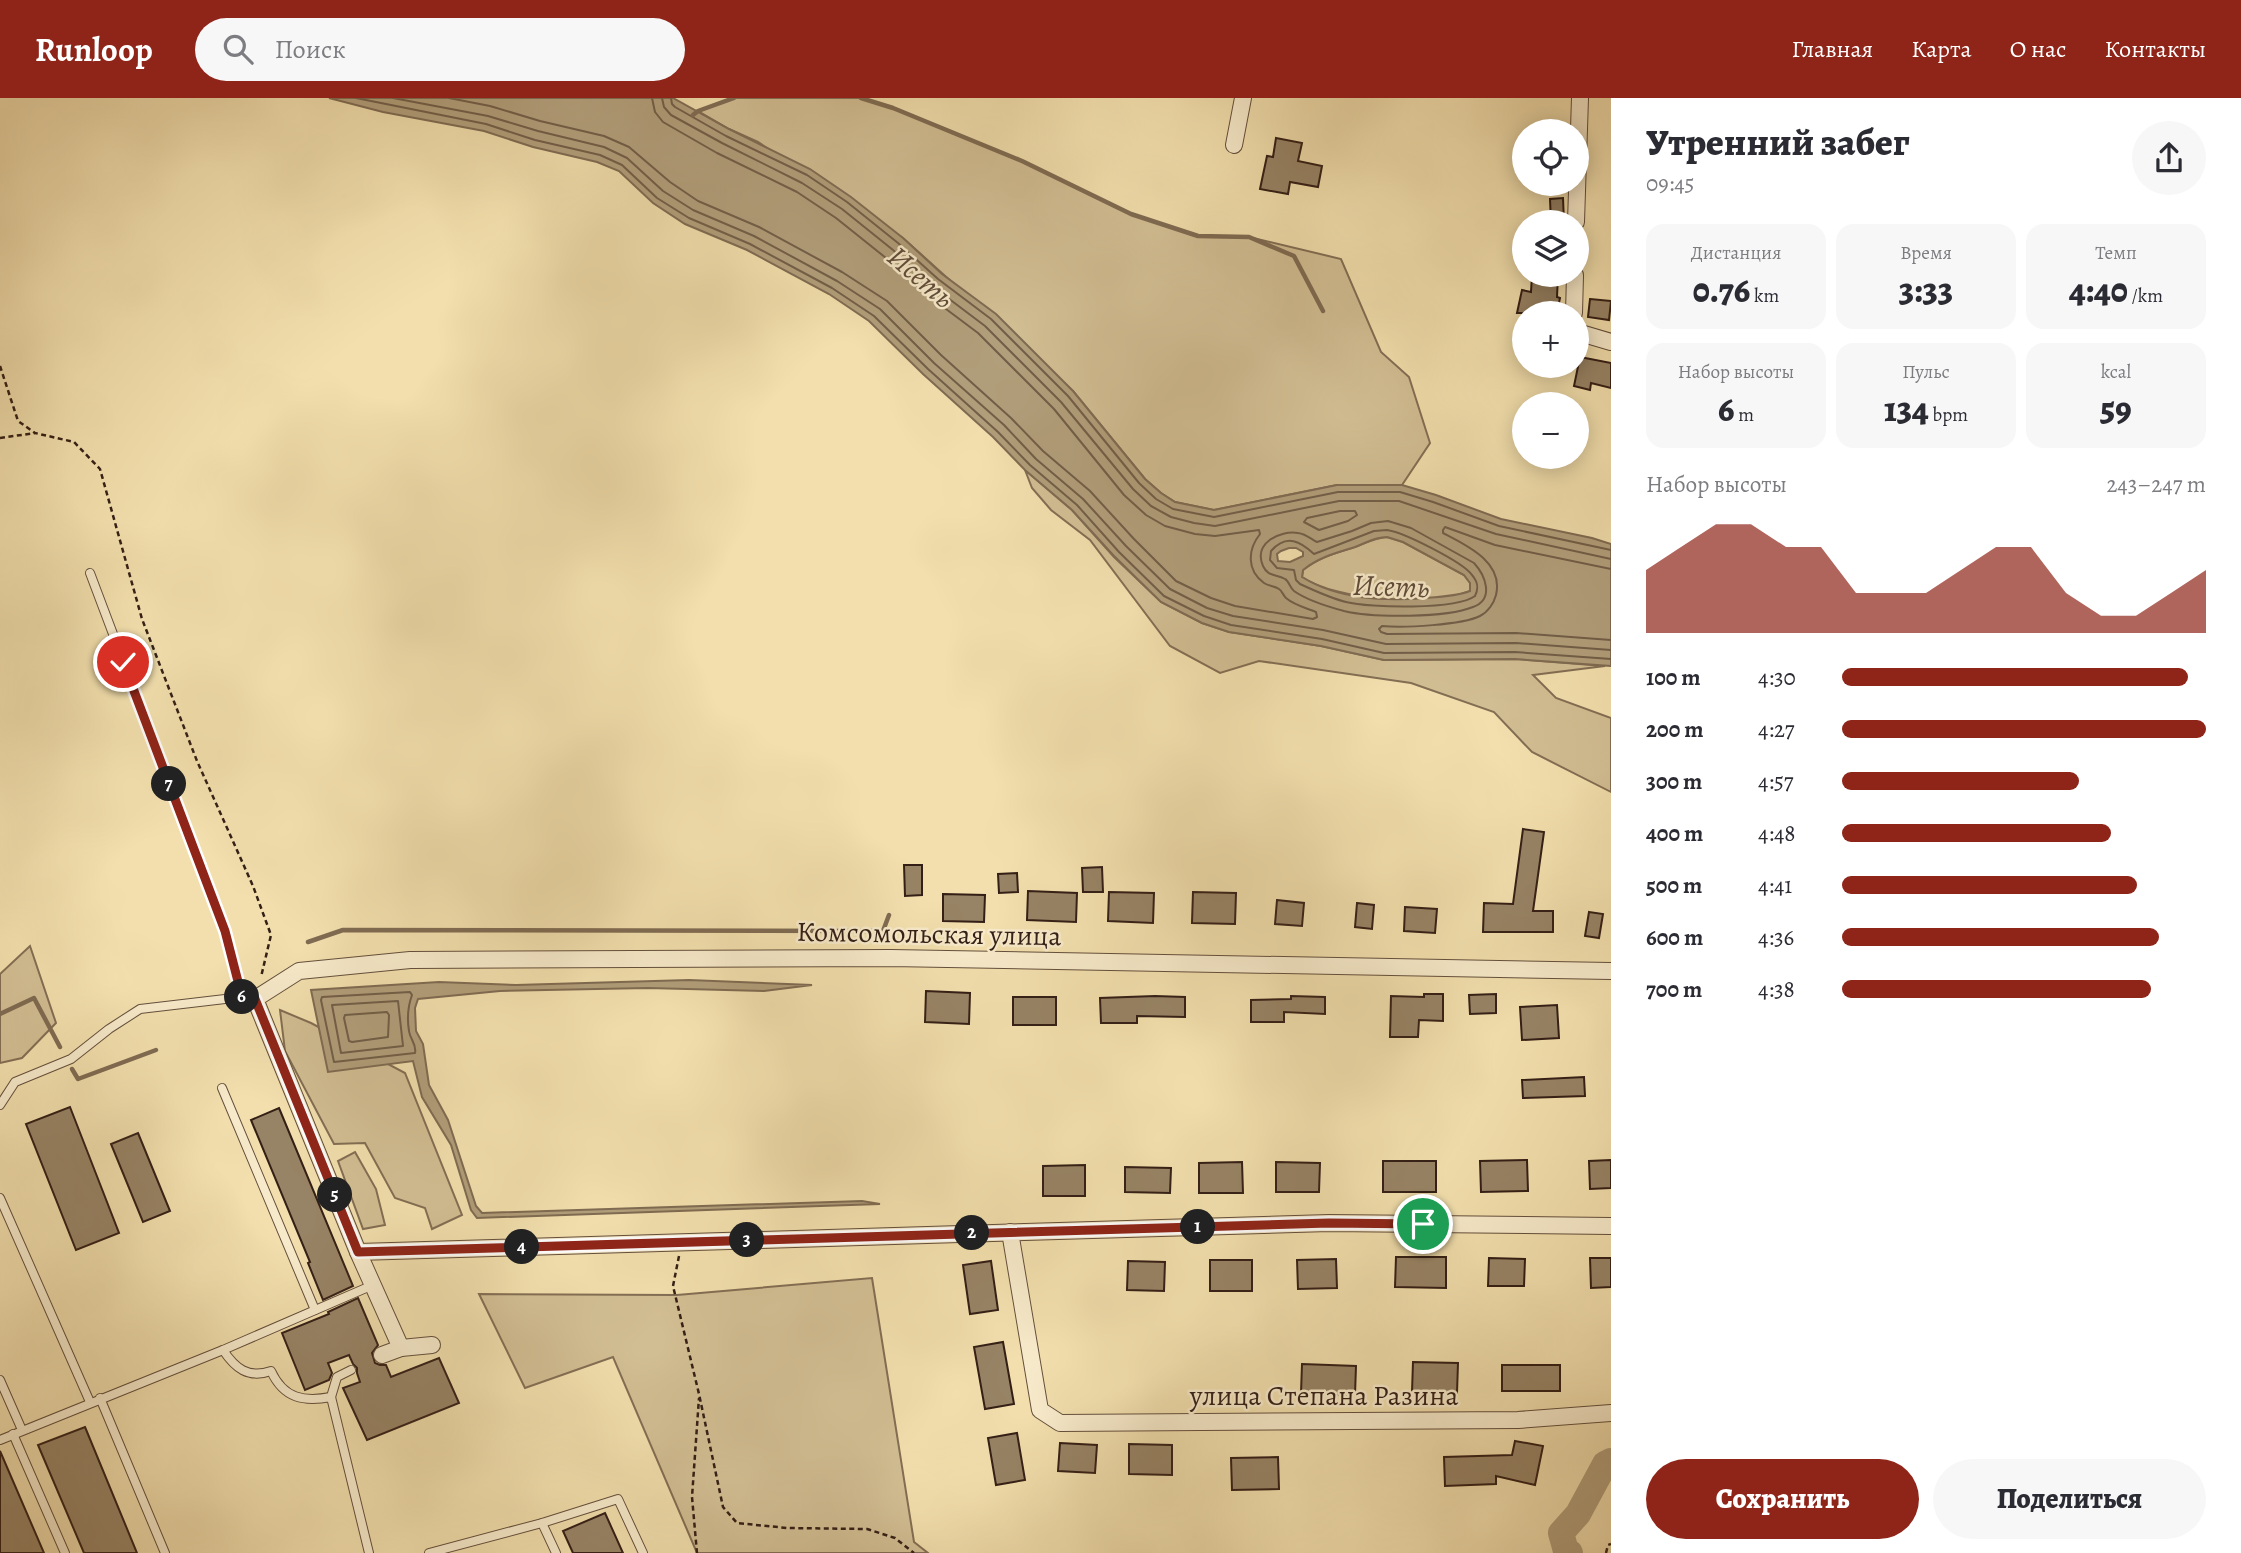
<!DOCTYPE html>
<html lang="ru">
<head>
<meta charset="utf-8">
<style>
  body { margin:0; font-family:Alegreya,serif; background:#f7f7f7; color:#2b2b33; height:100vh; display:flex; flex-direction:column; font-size:26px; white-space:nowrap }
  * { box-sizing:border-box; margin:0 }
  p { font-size:23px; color:#7c7c81 }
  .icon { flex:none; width:38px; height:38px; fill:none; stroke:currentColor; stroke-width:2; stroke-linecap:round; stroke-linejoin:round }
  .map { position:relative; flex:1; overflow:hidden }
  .panel { display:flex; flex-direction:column; background:#fff; width:630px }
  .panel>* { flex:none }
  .buttons { position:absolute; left:1512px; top:21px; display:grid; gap:14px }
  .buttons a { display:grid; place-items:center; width:77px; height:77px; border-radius:50%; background:#fff; box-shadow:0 4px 18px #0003; font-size:35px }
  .pin { position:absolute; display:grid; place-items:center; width:60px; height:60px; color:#fff; margin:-30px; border:4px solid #fff; border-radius:50%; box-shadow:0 2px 7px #0007 }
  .km { position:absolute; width:35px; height:35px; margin:-18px; border-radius:50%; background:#222; color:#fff; font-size:19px; line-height:35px; text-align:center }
  .round { display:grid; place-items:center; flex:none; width:74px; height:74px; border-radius:37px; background:#f7f7f7 }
  .headline { display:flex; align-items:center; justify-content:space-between; height:119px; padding:0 35px }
  h1 { font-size:38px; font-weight:800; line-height:52px }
  .metrics { display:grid; grid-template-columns:repeat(3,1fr); gap:10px; height:119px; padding:7px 35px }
  .metrics div { display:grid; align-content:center; border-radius:18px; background:#f7f7f7; text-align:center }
  .metrics b { font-size:35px; font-weight:800 }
  .metrics small { font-size:19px; font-weight:400 }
  .metrics p { font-size:19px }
  .chart { height:196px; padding:14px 35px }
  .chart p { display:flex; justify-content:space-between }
  .chart svg { width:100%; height:126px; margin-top:7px; fill:#8f2418; opacity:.7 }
  .primary-button { display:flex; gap:14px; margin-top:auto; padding:14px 35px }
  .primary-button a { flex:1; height:80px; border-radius:42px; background:#8f2418; color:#fff; font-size:28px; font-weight:800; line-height:80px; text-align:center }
  .primary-button a+a { background:#f7f7f7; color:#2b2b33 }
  ul { padding:0 35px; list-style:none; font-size:23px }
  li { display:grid; grid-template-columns:112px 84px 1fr; align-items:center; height:52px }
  li i { height:18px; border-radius:9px; background:#8f2418 }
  header { display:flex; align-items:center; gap:42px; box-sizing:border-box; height:98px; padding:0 35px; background:#8f2418; color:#fff }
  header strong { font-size:33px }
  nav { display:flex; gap:38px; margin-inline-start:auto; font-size:24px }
  .search { width:490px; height:63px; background:#f7f7f7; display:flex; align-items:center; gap:18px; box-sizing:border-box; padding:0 24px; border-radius:38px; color:#7c7c81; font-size:26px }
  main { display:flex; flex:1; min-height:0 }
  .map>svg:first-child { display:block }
  .green { fill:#d2be93; stroke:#836e54; stroke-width:2 }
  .water { fill:#b19e7a; stroke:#7f6b52; stroke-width:2; fill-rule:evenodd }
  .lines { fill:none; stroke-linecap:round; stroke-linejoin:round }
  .shore { stroke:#725e48; stroke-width:2 }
  .stream { stroke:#7f6b52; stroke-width:4.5 }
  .river { stroke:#b19e7a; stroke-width:26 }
  .building { fill:#978365; stroke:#341f16; stroke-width:2 }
  .lane-casing { stroke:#644f3c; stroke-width:10 }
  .street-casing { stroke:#644f3c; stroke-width:18 }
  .path { stroke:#341f16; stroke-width:2.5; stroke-dasharray:5 3.5; stroke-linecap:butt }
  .lane { stroke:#f7eaca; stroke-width:8 }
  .street { stroke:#f7eaca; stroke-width:16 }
  .route-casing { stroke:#fff; stroke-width:14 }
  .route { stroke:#8f2418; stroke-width:9 }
  .labels { text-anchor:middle; stroke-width:5; stroke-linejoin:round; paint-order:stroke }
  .street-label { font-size:28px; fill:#341f16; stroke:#f7eaca }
  .water-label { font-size:30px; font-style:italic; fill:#604b39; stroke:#f7eaca }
</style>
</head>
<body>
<header>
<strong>Runloop</strong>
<div class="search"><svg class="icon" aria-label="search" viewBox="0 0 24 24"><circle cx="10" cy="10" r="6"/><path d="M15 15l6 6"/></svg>Поиск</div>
<nav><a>Главная</a><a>Карта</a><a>О нас</a><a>Контакты</a></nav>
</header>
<main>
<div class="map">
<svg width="1611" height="1455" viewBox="0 0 1611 1455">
  <rect width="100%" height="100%" fill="#f2dfad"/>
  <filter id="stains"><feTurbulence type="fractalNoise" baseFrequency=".00286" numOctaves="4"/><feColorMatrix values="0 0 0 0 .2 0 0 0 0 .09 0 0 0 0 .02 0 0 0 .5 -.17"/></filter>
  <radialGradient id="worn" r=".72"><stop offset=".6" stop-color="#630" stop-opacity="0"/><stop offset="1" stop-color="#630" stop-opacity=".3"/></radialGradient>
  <g class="green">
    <polygon points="734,0 861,0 893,10 1022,63 1131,116 1198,138 1249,139 1341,161 1381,254 1409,279 1430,345 1402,387 1337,387 1214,412 1175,404 1161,395 1145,381 1073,293 903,140 758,44 729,31 698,13"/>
    <polygon points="1025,372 1072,412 1114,459 1161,504 1202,525 1229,534 1321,548 1384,562 1515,561 1605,568 1533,577 1556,600 1611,620 1611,694 1532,654 1494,614 1411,585 1259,563 1220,575 1170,548 1090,442 1051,412 1032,390"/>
    <path d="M1387 439 1403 444 1464 477 1470 485V493C1430 509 1338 503 1302 479L1303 472C1319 459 1336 455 1355 449 1366 445 1374 440 1387 439Z"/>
    <polygon points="30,848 56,925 22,960 0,965 0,876"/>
    <polygon points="280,912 311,925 405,975 462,1117 432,1131 425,1110 395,1100 365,1045 334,1046 285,953"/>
    <polygon points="355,1054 376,1091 385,1127 363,1131 338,1063"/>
    <polygon points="872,1180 914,1444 928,1455 697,1455 613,1259 525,1290 479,1196 677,1197"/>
  </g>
  <g class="water">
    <path d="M329 0H673L729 31 810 71 851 99 903 140 942 176 996 216 1073 293 1145 381 1161 395 1175 404 1214 412 1337 387H1402L1436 397 1501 421 1592 440 1611 446V568L1515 561 1384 562 1321 548 1229 534 1202 525 1161 504 1114 458 1072 412 1025 372 993 339 923 276 869 223 829 196 747 152 685 126 653 105 619 73 597 64 533 49 484 33 383 14ZM1387 439 1403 444 1464 477 1470 485V493C1457 498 1440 499 1426 500 1384 503 1339 502 1302 479L1303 472C1319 459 1336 455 1355 449 1366 445 1374 439 1387 439ZM1289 450H1296L1303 454V458L1290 464 1278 463 1277 456 1281 453Z"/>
    <polygon points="689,882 812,887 764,893 648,890 500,893 418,901 415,910 416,933 423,946 429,987 448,1022 476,1108 482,1115 862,1103 880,1106 477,1120 471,1112 451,1047 422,999 413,963 328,974 311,892 439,884 516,887"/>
  </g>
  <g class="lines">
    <g class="shore">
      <polyline points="356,0 486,26 535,42 600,57 622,67 657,100 689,120 750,146 832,190 874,218 928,271 998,334 1030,367 1077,407 1119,454 1164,498 1204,518 1231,527 1322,541 1384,555 1515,554 1611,561"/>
      <polyline points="393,0 488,18 538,33 604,49 627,60 663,93 693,112 754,138 837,183 880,211 934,265 1004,327 1036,361 1083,401 1126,448 1170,491 1207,510 1233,518 1323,532 1386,546 1516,545 1611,552"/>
      <path d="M449 0 490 8 540 23 604 38 629 49 670 84 698 103 759 129 842 174 887 203 941 257 1011 320 1043 353 1090 393 1134 441 1176 483 1211 500 1235 508 1313 521 1317 519 1316 514C1306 510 1294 507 1286 500 1283 497 1282 493 1279 491 1275 488 1268 488 1264 485 1246 472 1248 451 1260 436L1259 432 1215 438 1195 436 1165 428 1146 417 1124 397 1054 311 978 235 926 196 886 160 836 120 797 94 717 55 663 24 655 14 652 0"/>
      <polyline points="662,0 664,9 671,17 722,45 802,85 842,111 893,152 932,188 985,228 1061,304 1133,391 1151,408 1171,419 1194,425 1215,428 1339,403 1399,403 1496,436 1611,461"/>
      <polyline points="671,0 672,6 675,9 726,38 807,77 847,104 898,145 938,181 991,221 1068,298 1139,385 1156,401 1173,411 1214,419 1338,394 1400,394 1433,404 1499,428 1611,452"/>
      <polygon points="1340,413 1355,413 1357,417 1348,423 1319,432 1304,424 1307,420"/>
      <path d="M1388 423 1411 430 1474 465C1485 477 1495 501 1473 509 1446 520 1373 520 1344 513 1329 509 1308 503 1294 493 1290 490 1289 483 1285 481 1276 476 1268 479 1263 468 1253 445 1280 432 1298 435 1306 436 1311 441 1317 444L1352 433 1371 425Z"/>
      <path d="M1387 432C1403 434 1463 464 1472 477 1478 484 1479 490 1475 498 1456 512 1370 510 1346 504 1330 500 1315 493 1300 486L1296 482 1294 472 1277 470 1270 462 1271 453C1287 435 1301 444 1314 456L1374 433Z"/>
      <path d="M1611 471 1495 447 1445 429 1443 432V435C1466 447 1504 464 1496 497 1494 505 1488 514 1480 518 1462 527 1404 530 1382 528L1379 531 1381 534 1387 536 1516 535 1611 542"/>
      <path d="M410 894 412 897C408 908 407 921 409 933 410 942 417 946 415 955L334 964 321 902 322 899Z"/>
      <polygon points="398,903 403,948 341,955 332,907"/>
      <polygon points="387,914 389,917 388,939 352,944 349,943 344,920 345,917"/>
    </g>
    <g class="stream">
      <polyline points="861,0 893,10 1022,63 1131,116 1198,138 1249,139 1294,158 1323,213"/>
      <polyline points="693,17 698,13 734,0"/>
      <polyline points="308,844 343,832 883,833 889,817"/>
      <polyline points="0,916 34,900 60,949"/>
      <polyline points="72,971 78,981 156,952"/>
    </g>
    <polyline class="river" points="1570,1455 1566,1453 1561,1435 1578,1416 1605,1366 1611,1363"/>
  </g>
  <g class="building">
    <polygon points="1276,40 1302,45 1298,63 1322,68 1318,89 1290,84 1288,96 1260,91 1267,58 1273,59"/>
    <polygon points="1563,100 1564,124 1551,124 1550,101"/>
    <polygon points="1532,177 1558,177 1557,199 1560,200 1557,215 1517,215 1522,192 1531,194"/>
    <polygon points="1590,201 1611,203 1609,222 1588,219"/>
    <polygon points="1580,259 1611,265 1611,290 1591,285 1590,292 1574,288"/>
    <polygon points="1523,731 1544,734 1533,813 1553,813 1553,834 1483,834 1484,805 1513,806"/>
    <polygon points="904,767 922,767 922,797 905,798"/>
    <polygon points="1102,769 1103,794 1083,794 1082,770"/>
    <polygon points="1017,775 1018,794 999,795 998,776"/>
    <polygon points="1028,793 1077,795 1076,824 1027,822"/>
    <polygon points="1109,794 1154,795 1153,825 1108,823"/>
    <polygon points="1193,794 1236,795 1235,826 1192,825"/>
    <polygon points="943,796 985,797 984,824 943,823"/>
    <polygon points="1277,802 1304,805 1302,828 1275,826"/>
    <polygon points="1357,805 1374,807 1372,831 1355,829"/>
    <polygon points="1405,809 1437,811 1435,835 1404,833"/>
    <polygon points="1589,814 1603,816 1599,840 1585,838"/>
    <polygon points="926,893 970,895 969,926 925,924"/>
    <polygon points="1424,896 1443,896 1443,923 1419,922 1418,939 1390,939 1391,898 1424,899"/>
    <polygon points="1496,896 1496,915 1470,916 1469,897"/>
    <polygon points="1155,898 1185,899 1185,919 1137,918 1137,925 1101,925 1100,900"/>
    <polygon points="1291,898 1325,899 1325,916 1284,914 1284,924 1251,924 1251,902 1291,901"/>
    <rect x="1013" y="899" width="43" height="28"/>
    <polygon points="1557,907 1559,940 1522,942 1520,909"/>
    <polygon points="1584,979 1585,998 1523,1000 1522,982"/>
    <polygon points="70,1009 119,1135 76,1152 26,1026"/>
    <polygon points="279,1010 353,1188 323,1202 308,1165 310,1164 251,1022"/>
    <polygon points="138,1035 170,1113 143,1124 111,1046"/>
    <polygon points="1527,1062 1528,1093 1481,1094 1480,1063"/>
    <polygon points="1611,1062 1611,1090 1590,1091 1589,1063"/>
    <rect x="1383" y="1063" width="53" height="31"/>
    <polygon points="1242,1064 1243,1095 1199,1095 1199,1065"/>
    <polygon points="1276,1064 1320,1065 1319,1094 1276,1094"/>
    <polygon points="1085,1067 1085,1098 1043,1098 1043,1068"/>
    <polygon points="1125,1069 1171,1070 1170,1095 1125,1094"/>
    <polygon points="1396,1159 1446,1159 1446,1190 1395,1189"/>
    <polygon points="1489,1160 1525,1161 1524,1188 1488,1188"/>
    <polygon points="1590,1160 1611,1160 1611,1189 1591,1190"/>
    <polygon points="1336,1161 1337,1190 1298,1191 1297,1162"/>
    <rect x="1210" y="1162" width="42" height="31"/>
    <polygon points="991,1163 998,1212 970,1216 963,1167"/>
    <polygon points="1128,1163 1165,1164 1164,1193 1127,1192"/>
    <polygon points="358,1200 378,1247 372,1255 375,1265 380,1267 386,1267 391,1279 439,1260 459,1305 367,1342 343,1290 360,1284 357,1275 357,1270 353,1266 349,1257 328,1265 332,1275 329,1282 305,1292 282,1235 329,1216 328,1214"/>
    <polygon points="1003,1244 1014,1306 985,1311 974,1249"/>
    <polygon points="1413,1264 1458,1265 1457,1295 1412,1294"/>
    <polygon points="1302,1266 1356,1268 1355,1297 1301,1295"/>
    <rect x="1502" y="1267" width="58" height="26"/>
    <polygon points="85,1329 137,1455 84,1455 38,1347"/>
    <polygon points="1017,1335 1025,1382 996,1387 988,1340"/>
    <polygon points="1515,1343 1543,1348 1535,1387 1496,1378 1496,1386 1445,1388 1444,1359 1512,1357"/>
    <polygon points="1060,1345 1097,1347 1095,1375 1058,1373"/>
    <polygon points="1129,1346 1172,1347 1172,1377 1129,1376"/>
    <polygon points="0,1353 44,1455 0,1455"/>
    <polygon points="1278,1359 1279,1391 1232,1392 1231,1360"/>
    <polygon points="605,1415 623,1455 573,1455 563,1433"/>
  </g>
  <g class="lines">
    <defs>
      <g id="lane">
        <polyline points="222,990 315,1212"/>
        <polyline points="0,1007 15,984 71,961 109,931 140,911 242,899 225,833 90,475"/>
        <polyline points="0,1100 90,1304"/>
        <path d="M223 1252C235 1270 248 1281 271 1273 284 1301 304 1304 331 1299L369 1455"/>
        <polyline points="0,1282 22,1332"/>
        <polyline points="331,1299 337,1279 351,1272"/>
        <polyline points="100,1300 165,1455"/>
        <polyline points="13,1336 65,1455"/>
        <polyline points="0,1342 223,1252 373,1187"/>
        <polyline points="542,1425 556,1455"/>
        <polyline points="429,1455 542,1425 618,1401 643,1455"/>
      </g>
      <g id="street">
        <polyline points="1234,47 1243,0"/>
        <polyline points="1576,124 1580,0"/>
        <polyline points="1574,215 1575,177"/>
        <polyline points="1577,234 1611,244"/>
        <polyline points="242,899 255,901 358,1154 401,1250 382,1257"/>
        <polyline points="255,901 299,873 410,862 891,860 1611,873"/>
        <polyline points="1010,1134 1040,1312 1060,1325 1518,1322 1611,1315"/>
        <polyline points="358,1154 1329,1125 1611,1128"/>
        <polyline points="401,1250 432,1247"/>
      </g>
    </defs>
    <use href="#lane" class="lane-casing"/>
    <use href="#street" class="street-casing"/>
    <g class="path">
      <polyline points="0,268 18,323 35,335 74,344 100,371 142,521 197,663 253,788 271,837 261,879"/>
      <polyline points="0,340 35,335"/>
      <polyline points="679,1158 673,1188 699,1296 723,1409 737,1425 787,1430 867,1431 895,1440 914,1455"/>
      <polyline points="697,1455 692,1399 699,1300"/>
      <polyline points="1606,1455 1608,1447 1611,1446"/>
    </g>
    <use href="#lane" class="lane"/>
    <use href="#street" class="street"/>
  </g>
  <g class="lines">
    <defs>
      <polyline id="route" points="123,564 225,833 242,899 255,901 358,1154 1329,1125 1423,1126"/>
    </defs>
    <use href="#route" class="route-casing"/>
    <use href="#route" class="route"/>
  </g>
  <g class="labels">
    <g class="street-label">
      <text transform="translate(929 835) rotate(1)" y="10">Комсомольская улица</text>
      <text x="1324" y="1307">улица Степана Разина</text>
    </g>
    <g class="water-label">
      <text transform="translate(921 179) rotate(41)" y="10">Исеть</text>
      <text transform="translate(1391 488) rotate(2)" y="10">Исеть</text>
    </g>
  </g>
  <rect width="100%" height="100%" filter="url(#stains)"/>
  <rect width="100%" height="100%" fill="url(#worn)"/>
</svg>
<div class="buttons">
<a><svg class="icon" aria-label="locate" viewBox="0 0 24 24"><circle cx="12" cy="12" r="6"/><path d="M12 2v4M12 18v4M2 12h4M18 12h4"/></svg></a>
<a><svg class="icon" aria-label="layers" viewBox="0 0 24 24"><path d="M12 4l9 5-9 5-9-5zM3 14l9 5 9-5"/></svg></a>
<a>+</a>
<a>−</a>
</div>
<div class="pin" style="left:1423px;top:1126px;background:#1e9e55"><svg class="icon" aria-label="arrive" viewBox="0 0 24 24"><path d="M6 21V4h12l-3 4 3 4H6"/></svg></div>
<div class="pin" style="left:123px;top:564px;background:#d93025"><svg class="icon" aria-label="check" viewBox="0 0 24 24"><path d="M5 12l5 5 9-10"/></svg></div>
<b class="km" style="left:1198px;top:1129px">1</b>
<b class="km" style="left:972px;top:1135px">2</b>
<b class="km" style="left:747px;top:1142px">3</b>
<b class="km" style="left:522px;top:1149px">4</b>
<b class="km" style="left:335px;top:1097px">5</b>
<b class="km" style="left:242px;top:899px">6</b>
<b class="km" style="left:169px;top:686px">7</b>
</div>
<section class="panel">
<div class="headline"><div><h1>Утренний забег</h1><p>09:45</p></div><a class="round"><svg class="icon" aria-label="share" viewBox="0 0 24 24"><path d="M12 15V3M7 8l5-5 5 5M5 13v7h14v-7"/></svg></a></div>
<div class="metrics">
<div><p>Дистанция</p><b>0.76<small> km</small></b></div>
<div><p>Время</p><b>3:33</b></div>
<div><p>Темп</p><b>4:40<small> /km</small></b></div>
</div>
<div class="metrics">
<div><p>Набор высоты</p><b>6<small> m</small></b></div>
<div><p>Пульс</p><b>134<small> bpm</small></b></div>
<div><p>kcal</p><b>59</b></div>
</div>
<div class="chart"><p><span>Набор высоты</span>243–247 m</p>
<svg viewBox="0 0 160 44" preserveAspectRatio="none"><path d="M0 44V22L10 14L20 6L30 6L40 14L50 14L60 30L70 30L80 30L90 22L100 14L110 14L120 30L130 38L140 38L150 30L160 22V44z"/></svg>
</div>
<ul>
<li><b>100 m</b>4:30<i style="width:95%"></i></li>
<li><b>200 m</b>4:27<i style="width:100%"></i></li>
<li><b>300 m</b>4:57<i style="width:65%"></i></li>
<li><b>400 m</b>4:48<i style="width:74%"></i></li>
<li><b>500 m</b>4:41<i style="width:81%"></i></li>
<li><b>600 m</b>4:36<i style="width:87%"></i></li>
<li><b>700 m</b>4:38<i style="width:85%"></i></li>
</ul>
<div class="primary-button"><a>Сохранить</a><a>Поделиться</a></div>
</section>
</main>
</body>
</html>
